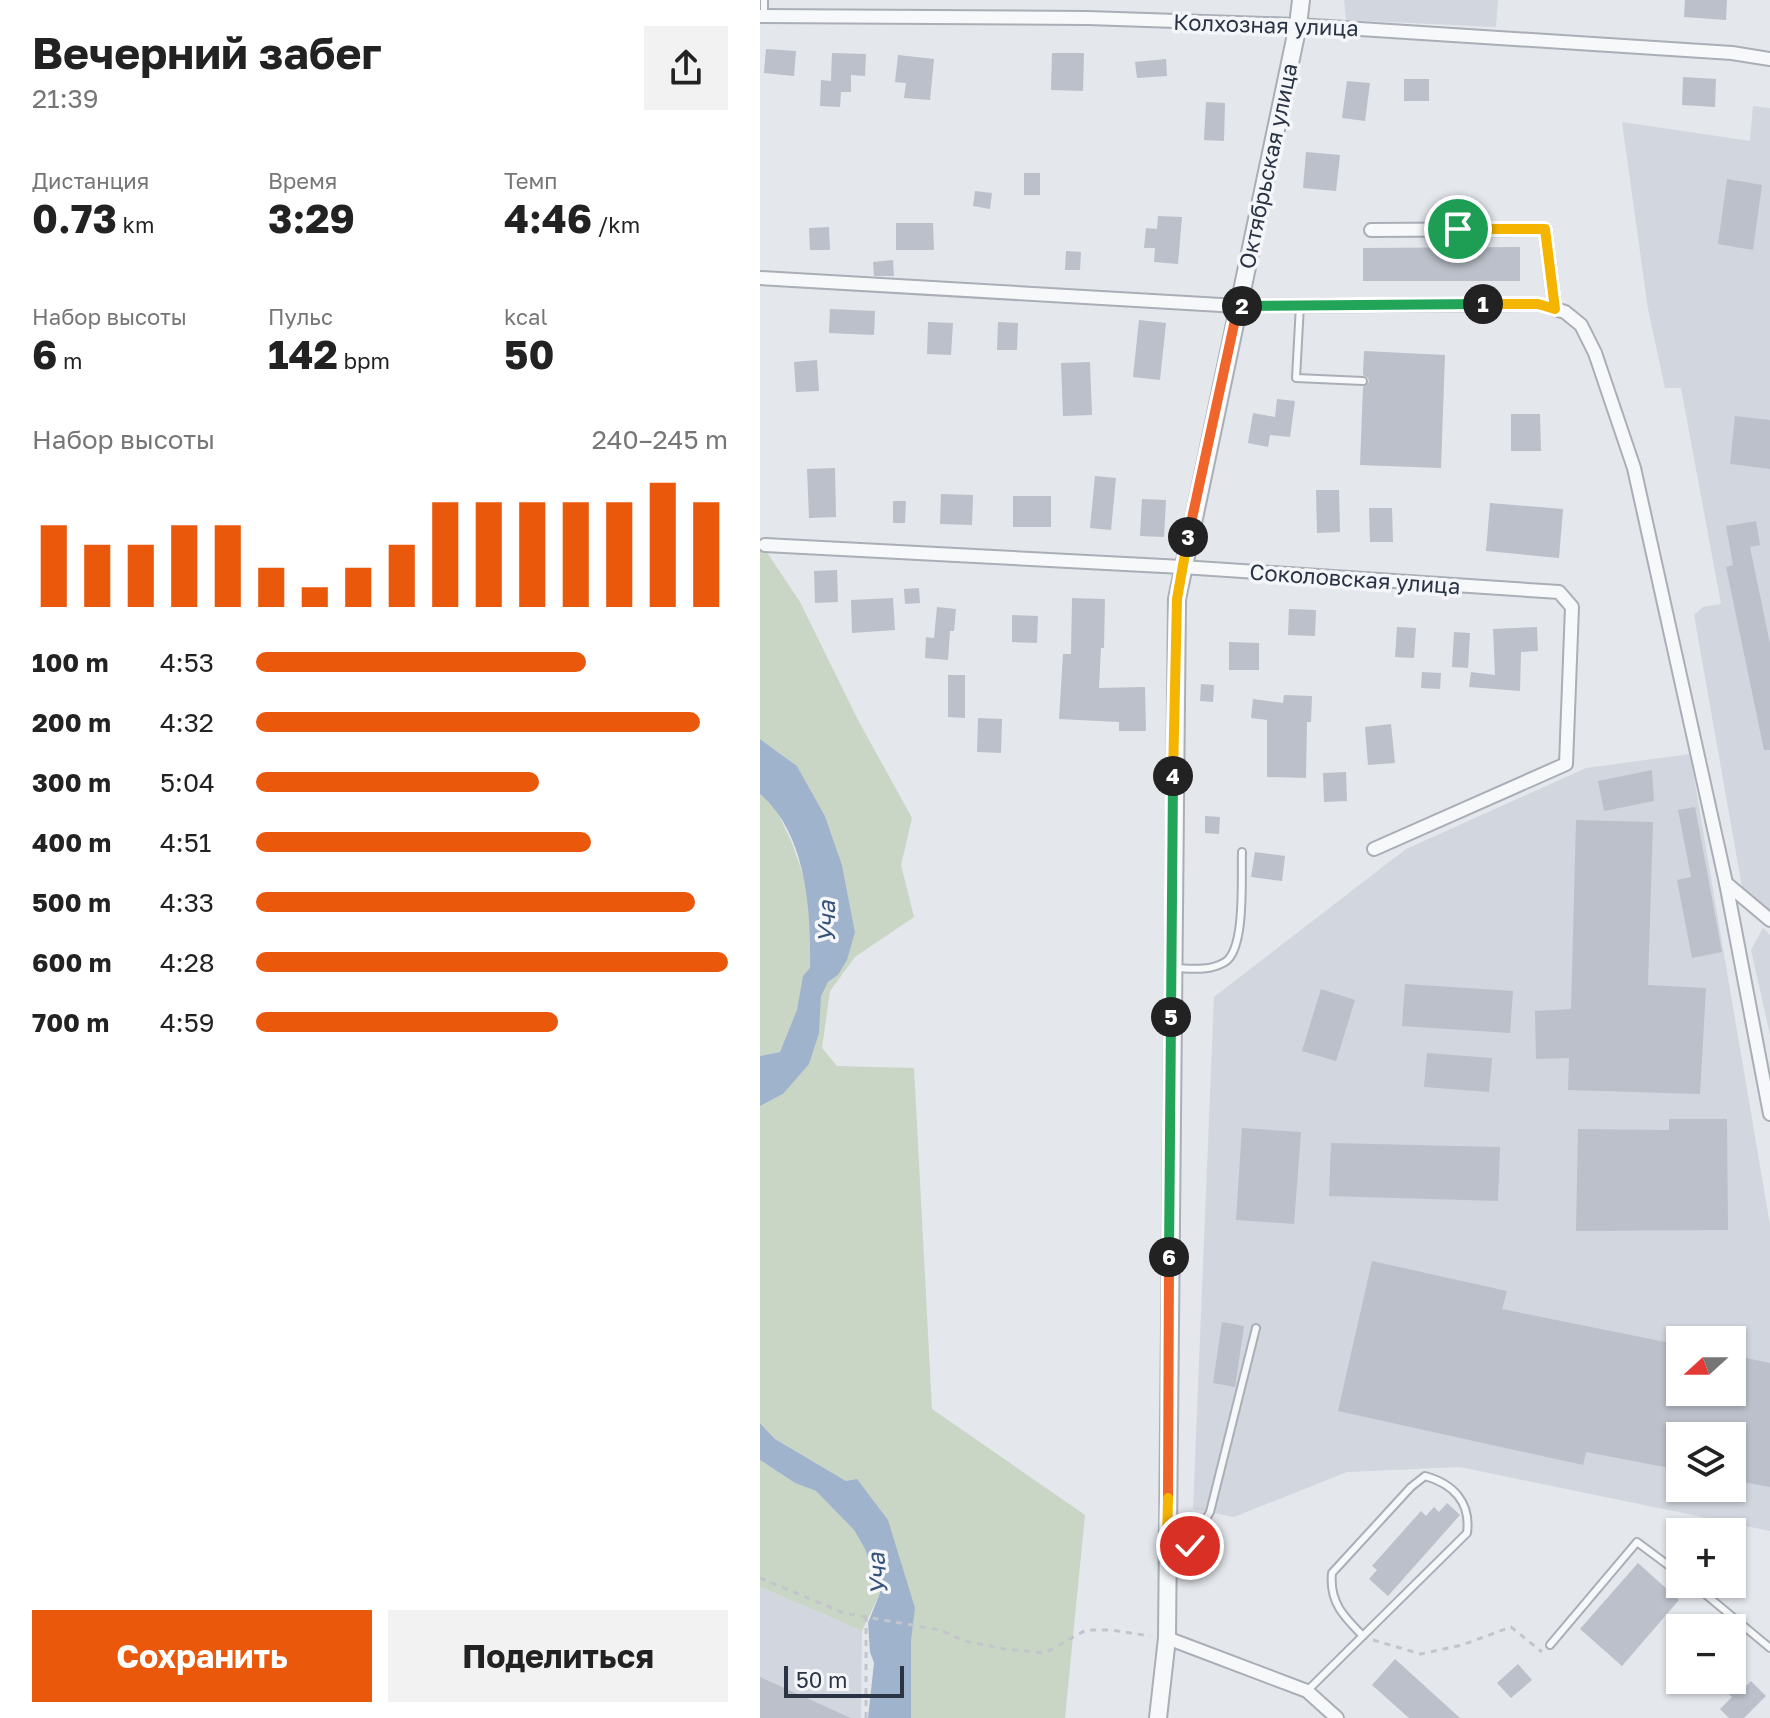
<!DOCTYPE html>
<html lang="ru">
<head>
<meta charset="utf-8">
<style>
  body { margin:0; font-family:"Golos Text",sans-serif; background:#f2f2f2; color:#222; height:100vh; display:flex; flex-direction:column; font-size:30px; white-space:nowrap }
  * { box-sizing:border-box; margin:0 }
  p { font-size:26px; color:#767676 }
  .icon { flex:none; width:44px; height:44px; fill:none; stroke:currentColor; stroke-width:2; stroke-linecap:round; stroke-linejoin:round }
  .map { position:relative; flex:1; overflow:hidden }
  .details { display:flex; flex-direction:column; background:#fff; width:760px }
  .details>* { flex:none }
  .needle { width:52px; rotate:249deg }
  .tools { position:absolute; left:906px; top:1326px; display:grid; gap:16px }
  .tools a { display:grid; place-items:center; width:80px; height:80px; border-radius:0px; background:#fff; box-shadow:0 2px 6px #0004; font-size:40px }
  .scale { position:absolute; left:24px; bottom:20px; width:120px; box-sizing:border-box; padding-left:8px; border:4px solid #2b3445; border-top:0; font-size:22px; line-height:28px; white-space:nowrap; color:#2b3445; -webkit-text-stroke:6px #f4f6f9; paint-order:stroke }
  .pin { position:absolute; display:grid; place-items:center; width:68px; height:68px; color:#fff; margin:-34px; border:4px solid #fff; border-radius:50%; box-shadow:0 2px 8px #0007 }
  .km { position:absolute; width:40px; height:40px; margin:-20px; border-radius:50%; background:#222; color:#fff; font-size:22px; line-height:40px; text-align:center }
  .round { display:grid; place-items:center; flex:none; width:84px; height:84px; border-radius:0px; background:#f2f2f2 }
  .summary { display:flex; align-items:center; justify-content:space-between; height:136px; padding:0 32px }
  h1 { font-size:44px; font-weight:700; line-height:60px }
  .stats { display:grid; grid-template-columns:repeat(3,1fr); gap:12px; height:136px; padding:8px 32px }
  .stats div { display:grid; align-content:center }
  .stats b { font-size:40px; font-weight:700 }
  .stats small { font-size:22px; font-weight:400 }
  .stats p { font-size:22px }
  .chart { height:224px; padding:16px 32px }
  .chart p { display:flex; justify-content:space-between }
  .chart svg { width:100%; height:144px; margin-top:8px; stroke:#ea580c; stroke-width:6 }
  .cta { display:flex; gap:16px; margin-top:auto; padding:16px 32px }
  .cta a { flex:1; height:92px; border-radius:0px; background:#ea580c; color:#fff; font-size:32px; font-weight:700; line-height:92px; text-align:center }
  .cta a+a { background:#f2f2f2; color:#222 }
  ul { padding:0 32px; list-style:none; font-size:26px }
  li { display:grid; grid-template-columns:128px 96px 1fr; align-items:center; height:60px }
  li i { height:20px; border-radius:10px; background:#ea580c }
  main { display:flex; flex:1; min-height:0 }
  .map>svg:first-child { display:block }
  .built { fill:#d2d6de; fill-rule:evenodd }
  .green { fill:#c9d6c5 }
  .water { fill:#9fb4cc }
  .building { fill:#bbc0ca }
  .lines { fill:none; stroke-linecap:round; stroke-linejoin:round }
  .service-casing { stroke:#a9aeb7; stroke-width:10 }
  .minor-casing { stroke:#a9aeb7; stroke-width:16 }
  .tertiary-casing { stroke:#a9aeb7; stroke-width:20 }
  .path { stroke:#c2c5cb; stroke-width:3; stroke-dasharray:6 6; stroke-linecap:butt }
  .service { stroke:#f7f8fa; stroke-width:6 }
  .minor { stroke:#f7f8fa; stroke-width:12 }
  .tertiary { stroke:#f7f8fa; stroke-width:16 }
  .split-1-casing { stroke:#fff; stroke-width:16 }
  .split-2-casing { stroke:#fff; stroke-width:16 }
  .split-3-casing { stroke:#fff; stroke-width:16 }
  .split-4-casing { stroke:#fff; stroke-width:16 }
  .split-5-casing { stroke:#fff; stroke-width:16 }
  .split-6-casing { stroke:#fff; stroke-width:16 }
  .split-7-casing { stroke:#fff; stroke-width:16 }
  .split-8-casing { stroke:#fff; stroke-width:16 }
  .split-1 { stroke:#f5b400; stroke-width:10 }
  .split-2 { stroke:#22a559; stroke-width:10 }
  .split-3 { stroke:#f0652b; stroke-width:10 }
  .split-4 { stroke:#f5b400; stroke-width:10 }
  .split-5 { stroke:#22a559; stroke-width:10 }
  .split-6 { stroke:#22a559; stroke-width:10 }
  .split-7 { stroke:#f0652b; stroke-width:10 }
  .split-8 { stroke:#f5b400; stroke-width:10 }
  .labels { text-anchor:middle; stroke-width:7; stroke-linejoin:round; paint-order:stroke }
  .street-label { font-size:22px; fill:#2b3445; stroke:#f4f6f9 }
  .water-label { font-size:24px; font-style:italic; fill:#34527a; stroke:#f4f6f9 }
</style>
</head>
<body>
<main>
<section class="details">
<div class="summary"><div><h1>Вечерний забег</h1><p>21:39</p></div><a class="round"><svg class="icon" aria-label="share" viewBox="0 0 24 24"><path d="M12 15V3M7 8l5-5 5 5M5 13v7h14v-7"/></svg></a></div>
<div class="stats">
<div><p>Дистанция</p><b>0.73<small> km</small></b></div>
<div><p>Время</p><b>3:29</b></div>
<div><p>Темп</p><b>4:46<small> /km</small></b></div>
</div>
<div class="stats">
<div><p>Набор высоты</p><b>6<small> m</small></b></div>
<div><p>Пульс</p><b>142<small> bpm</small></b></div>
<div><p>kcal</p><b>50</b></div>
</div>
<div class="chart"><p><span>Набор высоты</span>240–245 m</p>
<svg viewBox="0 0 160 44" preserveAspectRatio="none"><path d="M5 44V19M15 44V25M25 44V25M35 44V19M45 44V19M55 44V32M65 44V38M75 44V32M85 44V25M95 44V12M105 44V12M115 44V12M125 44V12M135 44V12M145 44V6M155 44V12"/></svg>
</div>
<ul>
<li><b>100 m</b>4:53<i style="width:70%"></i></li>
<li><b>200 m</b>4:32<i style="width:94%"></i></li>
<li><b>300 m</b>5:04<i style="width:60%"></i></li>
<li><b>400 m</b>4:51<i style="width:71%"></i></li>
<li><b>500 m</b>4:33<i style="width:93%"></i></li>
<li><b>600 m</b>4:28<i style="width:100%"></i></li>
<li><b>700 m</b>4:59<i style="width:64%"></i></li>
</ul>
<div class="cta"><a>Сохранить</a><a>Поделиться</a></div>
</section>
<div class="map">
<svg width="1010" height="1718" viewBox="0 0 1010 1718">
  <rect width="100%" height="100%" fill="#e4e7ec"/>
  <g class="built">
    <polygon points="584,0 738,0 736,27 586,20"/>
    <polygon points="993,106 1010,108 1010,911 982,887 934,615 943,607 961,604 921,388 905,388 888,309 862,122 990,141"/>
    <path d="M930 754 1010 1225V1531L700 1467 587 1472 474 1517 433 1509 454 997 646 849 826 768ZM920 1340H972V1392H920ZM920 1436H972V1488H920Z"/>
    <polygon points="1003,928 1010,935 1010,1035 991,950"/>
    <polygon points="0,1587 102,1631 101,1718 0,1718"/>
  </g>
  <g class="green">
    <polygon points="0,542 40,602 98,720 152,818 141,865 154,917 95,957 70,991 62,1048 77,1066 154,1068 172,1409 325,1515 305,1718 151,1718 151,1641 155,1608 86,1481 15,1439 0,1423 0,1106 23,1094 59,1033 60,996 68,982 78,975 95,932 82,865 65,816 37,766 0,739"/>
    <polygon points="0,794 15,807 32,843 47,886 51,929 50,969 30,1032 20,1052 0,1056"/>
    <polygon points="0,1460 35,1483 56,1491 94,1530 105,1549 120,1593 102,1631 0,1587"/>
  </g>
  <g class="water">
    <path d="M0 739 37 766 65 816 82 865 95 932 87 960 78 975 68 982 61 996 59 1033 49 1064 23 1094 0 1106V1056L20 1052 37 1010 43 976 50 968C51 911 47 834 0 794Z"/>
    <polygon points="0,1423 15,1439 86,1481 97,1479 128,1520 155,1608 151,1642 151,1718 108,1718 114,1663 110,1652 108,1623 120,1593 105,1549 94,1530 56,1491 35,1483 0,1460"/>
  </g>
  <g class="building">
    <polygon points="925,0 967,0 966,20 924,17"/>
    <polygon points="6,49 36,51 34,76 4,73"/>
    <polygon points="72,53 106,54 105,76 91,75 91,92 81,92 80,107 60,106 61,80 71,81"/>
    <polygon points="292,53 324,53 323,91 291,90"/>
    <polygon points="138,55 174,59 170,100 144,98 146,83 135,82"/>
    <polygon points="406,59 407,76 377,78 375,62"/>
    <polygon points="923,77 956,79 955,107 922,105"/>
    <rect x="644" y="79" width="25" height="22"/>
    <polygon points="587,81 610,83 605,121 582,118"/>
    <polygon points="446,102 465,103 464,141 444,140"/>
    <polygon points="546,152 580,155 576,191 543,188"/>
    <rect x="264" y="173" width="16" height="22"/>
    <polygon points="967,179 1002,185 993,250 958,244"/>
    <polygon points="215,191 232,193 230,209 213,206"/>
    <polygon points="398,216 422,217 418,264 394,262 395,248 384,248 386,228 397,229"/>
    <polygon points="136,223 173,223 174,250 136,250"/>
    <polygon points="69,227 70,250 50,250 49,228"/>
    <polygon points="760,247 760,281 603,281 603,248"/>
    <polygon points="306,251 321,252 320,270 305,270"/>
    <polygon points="133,260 134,276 114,276 113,262"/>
    <polygon points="70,309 115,311 114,335 69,333"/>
    <polygon points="379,320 406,323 400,380 373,377"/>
    <polygon points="168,322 193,323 191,355 167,354"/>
    <polygon points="238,322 258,323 257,350 237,350"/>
    <polygon points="604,351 685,355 681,468 600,465 603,387 609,382 608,378 603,375"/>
    <polygon points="57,360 59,391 36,392 34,362"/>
    <polygon points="330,362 332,415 303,416 301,363"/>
    <polygon points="517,399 535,401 530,437 510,435 508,447 488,443 493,413 515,417"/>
    <polygon points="751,414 780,414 781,451 751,451"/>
    <polygon points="975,416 1010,420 1010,469 970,464"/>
    <polygon points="75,468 76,517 49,518 47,469"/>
    <polygon points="335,476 356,478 351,530 330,528"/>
    <polygon points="556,490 579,490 580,532 557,533"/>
    <polygon points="181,494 213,495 212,525 180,524"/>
    <rect x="253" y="496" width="38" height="31"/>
    <polygon points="382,499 406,500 404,537 380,536"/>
    <polygon points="133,501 146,501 145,523 133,523"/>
    <polygon points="730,503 803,509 799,558 726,551"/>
    <polygon points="609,508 632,508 633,542 610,542"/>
    <polygon points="996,521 1000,545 990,547 1010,644 1010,750 1004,750 966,567 973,565 966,526"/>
    <polygon points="77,570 78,602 55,603 54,571"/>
    <polygon points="159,588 160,603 145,604 144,589"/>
    <polygon points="133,598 135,630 92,633 91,600"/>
    <polygon points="312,598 345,599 344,648 341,648 339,688 385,687 386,731 359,731 359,722 299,719 303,654 311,654"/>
    <polygon points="177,607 196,609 194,631 190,631 188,660 165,658 166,637 174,638"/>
    <polygon points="529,609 556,610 555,636 528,635"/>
    <polygon points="252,615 278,616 277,643 252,642"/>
    <polygon points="637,627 656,628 654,658 635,657"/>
    <polygon points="777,627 778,651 761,652 760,691 709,687 711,672 735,675 733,629"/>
    <polygon points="694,632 710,633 708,668 692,667"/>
    <polygon points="469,642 499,643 499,670 469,670"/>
    <polygon points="662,672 681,673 680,689 661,688"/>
    <polygon points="188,675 205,675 205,718 188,717"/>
    <polygon points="441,684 454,685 453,702 440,701"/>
    <polygon points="524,695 552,696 551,722 547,722 546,778 507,777 507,720 491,718 493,699 523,703"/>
    <polygon points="218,718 242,719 241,753 217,752"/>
    <polygon points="631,724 635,763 608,765 605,727"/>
    <polygon points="892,770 894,801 844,811 838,781"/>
    <polygon points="586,772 587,801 564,802 563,773"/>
    <polygon points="935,807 962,952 932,958 917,880 931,877 918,810"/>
    <polygon points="445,816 460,817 459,834 445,833"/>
    <polygon points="816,820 893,822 888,985 946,988 940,1094 808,1090 809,1058 776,1059 775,1011 811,1009"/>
    <polygon points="495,852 525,856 522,881 491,877"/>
    <polygon points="645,984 753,991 750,1033 642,1026"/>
    <polygon points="561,989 595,1000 576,1061 542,1051"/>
    <polygon points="667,1053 732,1058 729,1092 664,1087"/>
    <polygon points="909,1119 967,1119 968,1230 816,1231 818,1129 909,1130"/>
    <polygon points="482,1128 541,1132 534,1224 476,1220"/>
    <polygon points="571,1143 740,1147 738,1201 569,1196"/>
    <polygon points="612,1261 747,1291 742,1309 920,1345 920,1392 972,1392 972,1355 1010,1363 1010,1487 972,1480 972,1436 920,1436 920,1470 826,1452 823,1465 578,1411"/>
    <polygon points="462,1322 484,1326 475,1387 453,1383"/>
    <polygon points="687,1503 700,1515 628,1596 609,1579 617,1570 612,1566 661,1511 666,1516 674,1507 679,1512"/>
    <polygon points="878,1563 919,1600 862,1666 820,1629"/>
    <polygon points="635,1659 700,1718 649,1718 612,1685"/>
    <polygon points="758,1664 772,1680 751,1698 737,1683"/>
    <polygon points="0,1677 91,1718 0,1718"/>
    <polygon points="954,1680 976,1680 984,1688 991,1681 1006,1696 984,1718 969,1718 960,1709 972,1697"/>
  </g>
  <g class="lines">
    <defs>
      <g id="service">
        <polyline points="4,0 4,16"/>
        <polyline points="540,305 536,378 603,381"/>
        <path d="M416 968C433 969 450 971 465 962 486 949 481 876 482 852"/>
        <polyline points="411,1544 430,1546 450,1512 496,1328"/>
        <polyline points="933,1584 1010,1648"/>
        <polyline points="790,1645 877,1542 920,1574"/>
        <path d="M547 1691 707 1533C711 1503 694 1484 665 1476L651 1487 572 1573C569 1602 584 1617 603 1636"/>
      </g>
      <g id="minor">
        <polyline points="0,16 328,18 538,25 972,53 1010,59"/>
        <polyline points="611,230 785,229 795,309"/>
        <polyline points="0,278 478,306 778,304 805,312 821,325 835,353 874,468 966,883 1010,1114"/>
        <polyline points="5,545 422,567 799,592 812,607 806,764 614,849"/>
        <polyline points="966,883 1010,920"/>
        <polyline points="407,1638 547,1691 577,1718"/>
      </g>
      <polyline id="tertiary" points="398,1718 407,1638 417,599 538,25 541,0"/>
    </defs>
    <use href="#service" class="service-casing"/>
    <use href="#minor" class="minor-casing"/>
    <use href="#tertiary" class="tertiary-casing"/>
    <g class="path">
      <polyline points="0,1578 84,1613 180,1630 204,1641 245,1649 285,1653 326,1630 351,1630 390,1636"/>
      <polyline points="613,1640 661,1654 702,1645 751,1627 782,1652"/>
      <polyline points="106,1718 106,1615"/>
    </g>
    <use href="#service" class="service"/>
    <use href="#minor" class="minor"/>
    <use href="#tertiary" class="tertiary"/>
  </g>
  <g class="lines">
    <defs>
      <polyline id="split-1" points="698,229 785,229 795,309 778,304 723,304"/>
      <polyline id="split-2" points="482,306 723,304"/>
      <polyline id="split-3" points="428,537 478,306 482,306"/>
      <polyline id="split-4" points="413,776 417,599 428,537"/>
      <polyline id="split-5" points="411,1017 413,776"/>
      <polyline id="split-6" points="409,1257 411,1017"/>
      <polyline id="split-7" points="408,1498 409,1257"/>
      <polyline id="split-8" points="408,1498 407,1544 430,1546"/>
    </defs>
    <use href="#split-1" class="split-1-casing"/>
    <use href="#split-2" class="split-2-casing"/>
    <use href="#split-3" class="split-3-casing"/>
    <use href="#split-4" class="split-4-casing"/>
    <use href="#split-5" class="split-5-casing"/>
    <use href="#split-6" class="split-6-casing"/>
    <use href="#split-7" class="split-7-casing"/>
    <use href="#split-8" class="split-8-casing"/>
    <use href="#split-1" class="split-1"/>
    <use href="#split-2" class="split-2"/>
    <use href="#split-3" class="split-3"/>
    <use href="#split-4" class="split-4"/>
    <use href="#split-5" class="split-5"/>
    <use href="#split-6" class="split-6"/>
    <use href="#split-7" class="split-7"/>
    <use href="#split-8" class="split-8"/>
  </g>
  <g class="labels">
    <g class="street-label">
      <text transform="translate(506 25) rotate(2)" y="8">Колхозная улица</text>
      <text transform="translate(508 166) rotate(-78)" y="8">Октябрьская улица</text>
      <text transform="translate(595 579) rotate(4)" y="8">Соколовская улица</text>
    </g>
    <g class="water-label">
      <text transform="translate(67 922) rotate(-90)" y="8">Уча</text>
      <text transform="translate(118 1574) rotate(-95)" y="8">Уча</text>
    </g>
  </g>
</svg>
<div class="tools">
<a><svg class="needle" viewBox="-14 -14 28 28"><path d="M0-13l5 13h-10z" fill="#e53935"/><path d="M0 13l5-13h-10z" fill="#767676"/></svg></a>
<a><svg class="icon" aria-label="layers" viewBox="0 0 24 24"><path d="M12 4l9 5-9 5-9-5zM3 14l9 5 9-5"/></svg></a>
<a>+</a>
<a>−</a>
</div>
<div class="scale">50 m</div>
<div class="pin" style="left:698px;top:229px;background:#1e9e55"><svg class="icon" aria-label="arrive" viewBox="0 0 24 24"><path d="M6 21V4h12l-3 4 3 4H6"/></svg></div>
<div class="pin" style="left:430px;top:1546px;background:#d93025"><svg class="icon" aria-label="check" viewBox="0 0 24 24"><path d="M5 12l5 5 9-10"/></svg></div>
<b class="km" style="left:723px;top:304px">1</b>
<b class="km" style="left:482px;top:306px">2</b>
<b class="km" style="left:428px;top:537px">3</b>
<b class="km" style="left:413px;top:776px">4</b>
<b class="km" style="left:411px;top:1017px">5</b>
<b class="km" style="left:409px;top:1257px">6</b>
</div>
</main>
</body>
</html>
